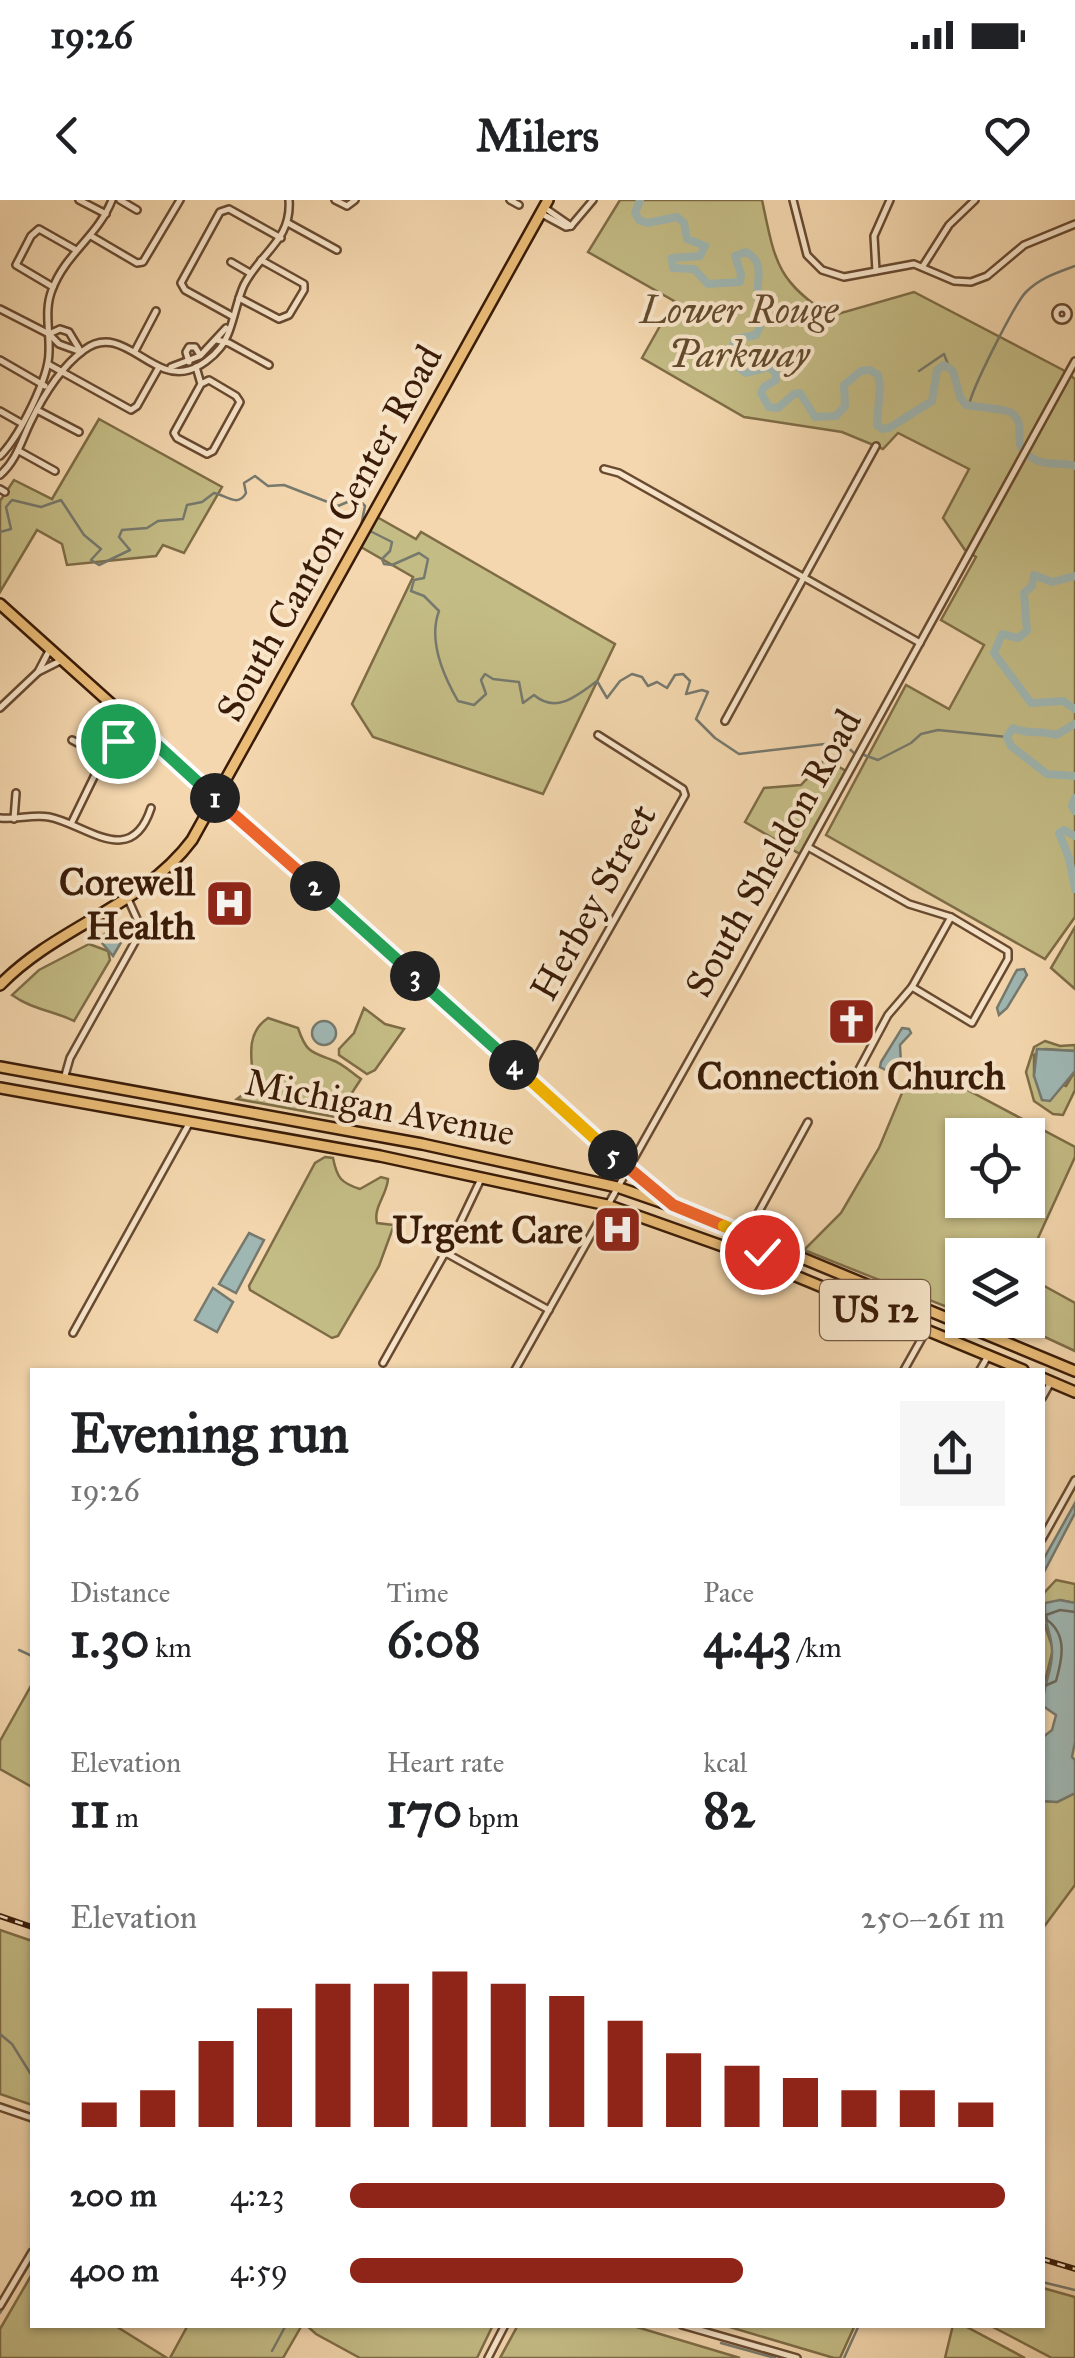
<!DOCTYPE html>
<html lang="en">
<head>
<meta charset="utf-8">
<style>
  body { margin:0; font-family:"IM FELL Great Primer",serif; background:#f6f6f6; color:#202124; height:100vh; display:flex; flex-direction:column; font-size:38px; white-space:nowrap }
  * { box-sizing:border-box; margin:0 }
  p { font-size:32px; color:#757577 }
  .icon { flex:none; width:55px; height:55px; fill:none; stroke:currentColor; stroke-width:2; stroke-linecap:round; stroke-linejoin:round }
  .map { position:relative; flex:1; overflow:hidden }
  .sheet { position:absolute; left:30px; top:1168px; width:1015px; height:960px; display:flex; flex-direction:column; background:#fff; border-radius:0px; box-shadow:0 2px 8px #0004 }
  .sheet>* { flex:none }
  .buttons { position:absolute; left:945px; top:918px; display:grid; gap:20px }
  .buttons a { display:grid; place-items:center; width:100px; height:100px; border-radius:0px; background:#fff; box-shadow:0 2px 8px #0004; font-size:50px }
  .pin { position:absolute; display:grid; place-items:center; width:85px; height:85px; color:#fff; margin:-42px; border:5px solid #fff; border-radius:50%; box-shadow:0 2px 10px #0007 }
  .km { position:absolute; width:50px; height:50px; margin:-25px; border-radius:50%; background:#222; color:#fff; font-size:28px; line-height:50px; text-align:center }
  .round { display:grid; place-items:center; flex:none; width:105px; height:105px; border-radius:0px; background:#f6f6f6 }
  .head { display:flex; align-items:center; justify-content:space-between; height:170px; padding:0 40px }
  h1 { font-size:55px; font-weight:700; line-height:75px }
  .stats { display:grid; grid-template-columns:repeat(3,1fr); gap:15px; height:170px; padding:10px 40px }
  .stats div { display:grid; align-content:center }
  .stats b { font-size:50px; font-weight:700 }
  .stats small { font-size:28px; font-weight:400 }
  .stats p { font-size:28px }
  .chart { height:280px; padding:20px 40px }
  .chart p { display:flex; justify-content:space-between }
  .chart svg { width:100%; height:180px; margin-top:10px; stroke:#8f2418; stroke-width:6 }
  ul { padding:0 40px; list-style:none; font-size:32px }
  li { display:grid; grid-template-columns:160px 120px 1fr; align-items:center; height:75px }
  li i { height:25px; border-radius:12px; background:#8f2418 }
  .status { display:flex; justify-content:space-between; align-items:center; height:70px; padding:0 50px; background:#fff; direction:ltr }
  .status svg { height:28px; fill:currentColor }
  header { display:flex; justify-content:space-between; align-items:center; height:130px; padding:0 40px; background:#fff; font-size:45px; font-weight:700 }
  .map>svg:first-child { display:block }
  .green { fill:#c4bc85; stroke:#7e6c46; stroke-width:2.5; fill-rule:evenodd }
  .water { fill:#9fb7b3; stroke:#76796e; stroke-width:2.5 }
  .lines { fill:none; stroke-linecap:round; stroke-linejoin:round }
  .shore { stroke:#6c695d; stroke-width:2.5 }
  .stream { stroke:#76796e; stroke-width:2.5 }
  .river { stroke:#9fb7b3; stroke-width:8 }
  .minor-casing { stroke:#684a31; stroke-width:10 }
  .major-casing { stroke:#391b07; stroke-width:14 }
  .minor { stroke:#f8e5ca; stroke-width:5 }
  .major { stroke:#eabc77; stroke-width:9 }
  .rail-casing { stroke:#391b07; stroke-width:6 }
  .rail { stroke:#f8e5ca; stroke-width:2.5; stroke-dasharray:8; stroke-linecap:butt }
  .split-1-casing { stroke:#fff; stroke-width:20 }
  .split-2-casing { stroke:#fff; stroke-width:20 }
  .split-3-casing { stroke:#fff; stroke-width:20 }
  .split-4-casing { stroke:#fff; stroke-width:20 }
  .split-5-casing { stroke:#fff; stroke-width:20 }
  .split-6-casing { stroke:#fff; stroke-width:20 }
  .split-7-casing { stroke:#fff; stroke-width:20 }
  .split-1 { stroke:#22a559; stroke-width:12 }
  .split-2 { stroke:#f0652b; stroke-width:12 }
  .split-3 { stroke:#22a559; stroke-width:12 }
  .split-4 { stroke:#22a559; stroke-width:12 }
  .split-5 { stroke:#f5b400; stroke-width:12 }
  .split-6 { stroke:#f0652b; stroke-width:12 }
  .split-7 { stroke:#f5b400; stroke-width:12 }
  .labels { text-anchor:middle; stroke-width:8; stroke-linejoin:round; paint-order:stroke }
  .shield { fill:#f8e5ca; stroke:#725842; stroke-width:2.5 }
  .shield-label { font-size:35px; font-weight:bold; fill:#391b07 }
  .park-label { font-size:38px; font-style:italic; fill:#634b2d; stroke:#f8e5ca }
  .street-label { font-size:38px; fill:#391b07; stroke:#f8e5ca }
  .poi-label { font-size:38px; font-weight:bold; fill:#391b07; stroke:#f8e5ca; text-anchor:end }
</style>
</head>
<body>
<div class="status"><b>19:26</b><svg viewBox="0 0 49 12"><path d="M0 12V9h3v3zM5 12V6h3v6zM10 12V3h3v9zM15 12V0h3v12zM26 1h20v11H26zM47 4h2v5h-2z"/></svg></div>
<header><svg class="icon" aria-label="back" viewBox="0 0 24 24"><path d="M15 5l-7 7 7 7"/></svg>Milers<svg class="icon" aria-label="heart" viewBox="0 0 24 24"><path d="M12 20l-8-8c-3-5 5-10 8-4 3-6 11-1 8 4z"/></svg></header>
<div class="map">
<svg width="1075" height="2158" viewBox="0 0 1075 2158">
  <rect width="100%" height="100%" fill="#f4d7ae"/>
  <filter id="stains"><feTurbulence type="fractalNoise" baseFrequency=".002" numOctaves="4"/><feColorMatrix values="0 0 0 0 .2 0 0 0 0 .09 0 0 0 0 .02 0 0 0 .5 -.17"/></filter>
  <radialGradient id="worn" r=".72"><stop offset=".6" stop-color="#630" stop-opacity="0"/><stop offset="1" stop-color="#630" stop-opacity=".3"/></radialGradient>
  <g class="green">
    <path d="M620 0H762C775 61 776 81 831 116L914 92 1063 170 1075 179V717L1045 759 826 635 906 485 949 509 984 445 941 420 976 357 965 350 943 318 969 269 898 233 883 249 842 232 744 217 642 158 674 101 588 52Z"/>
    <polygon points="99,219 222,287 184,353 163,345 156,356 67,365 62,344 37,330 0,392 0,301 14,280 52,299"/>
    <polygon points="377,317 416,339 421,332 615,444 543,594 373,537 352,504 413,377 361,347"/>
    <polygon points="825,559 846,571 800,654 745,622 764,588 801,585"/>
    <polygon points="1075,727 1075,789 1051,768"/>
    <path d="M89 744 108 751 110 760 74 821C52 810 33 810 12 795L39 770Z"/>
    <polygon points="364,808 385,824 404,829 375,870 367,874 339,855 339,849 354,833"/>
    <path d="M268 818 298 828C306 852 311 852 332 860 342 863 352 873 361 879L336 917 237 899 254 886C252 861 244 834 268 818Z"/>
    <polygon points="1045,841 1060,846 1075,845 1075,851 1045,849 1034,855 1034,876 1066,886 1075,871 1075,890 1063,915 1053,914 1034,901 1026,872 1034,847"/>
    <path d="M915 862 1075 947V957L1028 1060V1055H962V1113L804 1050 841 1013 879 948ZM962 935H1028V1000H962Z"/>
    <path d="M325 957 333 958C337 978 341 983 360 989L381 977 388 979C387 995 373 1007 377 1023L394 1025 379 1066 338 1136 332 1138 250 1090 249 1086 315 963Z"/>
    <polygon points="1028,1077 1075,1103 1075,1151 1021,1126 1022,1120 1028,1120"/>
    <polygon points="1056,1380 1075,1384 1075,1403 1060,1400 1043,1420 1053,1449 1043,1489 1043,1394"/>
    <polygon points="32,1484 32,1587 0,1569 0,1541"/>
    <polygon points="1075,1593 1075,1685 1043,1728 1043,1601 1057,1602"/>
    <polygon points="0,1730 32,1741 32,1905 0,1894"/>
    <polygon points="32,2074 32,2125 114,2125 167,2158 0,2158 0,2129"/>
    <polygon points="1043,2088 1075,2097 1075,2158 1052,2158 989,2125 1042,2125"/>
    <polygon points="188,2125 302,2125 283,2158 170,2158"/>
    <polygon points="306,2125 493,2125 477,2158 360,2158 316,2134"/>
    <polygon points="518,2125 630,2125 740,2158 500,2158"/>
    <polygon points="723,2125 855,2125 840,2158 834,2158"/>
    <polygon points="953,2125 963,2125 1025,2158 945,2158"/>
  </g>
  <g class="water">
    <polygon points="123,723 126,734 113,756 98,738"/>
    <polygon points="1024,769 1027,775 1007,808 999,815 997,808 1014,775 1017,770"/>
    <circle cx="324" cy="833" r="12"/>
    <polygon points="902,828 909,829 911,833 900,845 901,864 893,874 880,867 881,862"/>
    <polygon points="1037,849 1075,851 1075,871 1050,901 1042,900 1034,876"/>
    <polygon points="249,1033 264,1040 236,1093 219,1084"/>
    <polygon points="213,1088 233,1102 217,1132 195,1120"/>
    <polygon points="1075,1303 1075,1313 1043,1374 1043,1360"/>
    <path d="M1060 1400 1075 1403V1542L1072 1557 1075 1560V1593L1057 1602 1043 1601V1537L1052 1530 1056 1515 1043 1506C1042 1487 1053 1470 1052 1451 1052 1433 1043 1424 1045 1403Z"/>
  </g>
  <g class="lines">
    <path class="shore" d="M1042 1487 1056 1481C1062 1460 1068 1435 1047 1420L1046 1415 1060 1410 1075 1412"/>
    <g class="stream">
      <polyline points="919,171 944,154 949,167"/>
      <path d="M969 206C970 192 1015 103 1026 92 1040 78 1056 73 1075 66"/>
      <path d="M370 331 392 342 390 351 382 359 384 364 392 365 419 353 428 359 424 378 414 380 411 391 424 396 439 411C428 440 443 475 458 501L474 505 486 494 481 480 485 474 493 479 519 482 523 503 534 495C556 514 577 496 597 481L607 498 620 481 632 474 642 477 648 486 657 482 667 488 675 475 683 474 690 481 686 494 702 490 708 492 696 519 715 538 739 554 842 542 855 554"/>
      <path d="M0 332 11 329 6 307 12 300 41 307 61 300 84 335 101 349 91 360 99 365 130 350 119 337 122 330 147 328 158 321 183 319 187 305 202 302 214 293C226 295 238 308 246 293L244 283 255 276 268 286 284 285 338 306 357 298 365 306 361 326"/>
      <polyline points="864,555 878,560 911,543 921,534 938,530 1007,537"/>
      <polyline points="19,1450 32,1456"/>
      <polyline points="0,1834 12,1844 32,1876"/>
      <polyline points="1042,2082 1075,2090"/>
      <polyline points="0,2113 32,2060"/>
      <polyline points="721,2143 775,2158"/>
      <polyline points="272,2151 286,2125"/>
      <polyline points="844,2158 859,2125"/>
    </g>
    <g class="river">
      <path d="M640 0 635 13 639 20 647 23 677 17 684 23 687 39 705 46 700 56 672 58 673 68 694 69 708 84 740 82 741 74 735 56 746 52C766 63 756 78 758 95 759 110 764 122 756 135L735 139C730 153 733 166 746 173L769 167 776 173V180L764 187 761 193 769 207 778 208 794 194 800 193 815 217 836 216 845 206 844 185 861 171 870 170 878 175 880 186 877 225 882 229 889 228 932 201 937 170 944 165 953 171 960 197 966 205C976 207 1009 209 1013 214 1029 228 1006 246 1036 260 1050 267 1062 261 1075 266"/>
      <polyline points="1075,376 1052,382 1034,375 1032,386 1024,393 1027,431 1018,438 1002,434 994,453 1031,503 1063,501 1075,509"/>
      <path d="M1075 524 1056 535C1041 530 1028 535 1013 528L1007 537 1011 546 1047 574 1075 576"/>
      <polyline points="1075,598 1072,606 1075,611"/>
      <polyline points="1075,636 1064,630 1059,633 1069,658 1075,689"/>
    </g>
    <defs>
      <g id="minor">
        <polyline points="79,0 106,14"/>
        <polyline points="120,0 137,10"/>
        <polyline points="335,0 347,6 355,0"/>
        <polyline points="510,0 519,5"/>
        <polyline points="793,0 807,55 822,70 844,77 914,64 954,81 971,82 987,76 1024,45 1075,24"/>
        <polyline points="545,8 571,26"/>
        <polyline points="542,14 566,27 571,26"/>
        <polyline points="288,23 337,50"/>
        <polyline points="571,26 593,0"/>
        <polyline points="91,36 137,63 143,62 180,0"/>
        <polyline points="231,62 250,73"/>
        <polyline points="923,66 949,25 975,0"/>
        <polyline points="876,71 874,36 890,0"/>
        <polyline points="53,87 16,65 31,36 39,29 76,50"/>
        <polyline points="239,98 279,119 289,115 304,90 304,84 261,60"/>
        <circle cx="1062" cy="114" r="6"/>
        <polyline points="0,109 49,134 59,144 81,152"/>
        <polyline points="232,116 185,90 181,83 220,12 229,9 281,38"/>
        <polyline points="49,134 60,129 69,132 81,152"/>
        <polyline points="217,140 229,143 269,165"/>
        <polyline points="135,151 156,111"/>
        <polyline points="0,160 45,186"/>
        <polyline points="189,162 186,152 189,147 195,147 200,155"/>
        <polyline points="48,164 131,210 137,206 159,167"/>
        <polyline points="171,167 200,156 226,128"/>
        <polyline points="196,167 201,184 174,233 177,238 207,254 213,251 240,202 236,196 209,180 201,184"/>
        <polyline points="37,210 79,232"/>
        <polyline points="0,211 21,223"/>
        <polyline points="19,251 55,271"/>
        <path d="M0 256C19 237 49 178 49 152 50 130 44 110 52 90 65 54 98 36 112 0"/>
        <polyline points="604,269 619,273 920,443"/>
        <path d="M0 275C16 261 21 242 30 223 42 198 61 167 84 150 122 121 151 182 189 170 200 167 213 157 220 148 233 132 235 104 244 85 260 53 292 40 289 0"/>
        <polyline points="0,289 5,292"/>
        <polyline points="50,449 38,472 62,460"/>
        <polyline points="0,508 38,472"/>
        <polyline points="127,518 111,536 109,546 133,524"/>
        <polyline points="725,521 876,246"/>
        <polyline points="72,540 102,556"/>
        <path d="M0 618C16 620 33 614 49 617 86 624 131 670 151 608"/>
        <polyline points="14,619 16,593"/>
        <polyline points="71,624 109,546"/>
        <polyline points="808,647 909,704 951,717 1008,751 1008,759 972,823 912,787 888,815 849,888"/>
        <polyline points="912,787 951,717"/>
        <polyline points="526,876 685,595 683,589 598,535"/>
        <polyline points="64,879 70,858 136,740 137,719 128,699"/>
        <polyline points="746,1035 808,922"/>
        <polyline points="446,1053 549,1110"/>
        <polyline points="73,1133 190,922"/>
        <polyline points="383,1163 450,1044 481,979"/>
        <polyline points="515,1170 740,770 1075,161"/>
        <polyline points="904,1170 926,1131"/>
        <polyline points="980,1170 988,1156"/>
        <polyline points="1042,1198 1051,1182"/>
        <polyline points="1042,1339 1075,1280"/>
        <polyline points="0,1907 32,1918"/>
        <polyline points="0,2106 32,2052"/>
        <polyline points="682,2125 797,2158"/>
        <polyline points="488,2158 505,2125"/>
      </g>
      <g id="major">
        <polyline points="0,404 602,945 671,1003"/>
        <path d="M0 785C57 726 142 707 192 640L548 0"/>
        <polyline points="0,867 422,944 617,987 698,1015 1075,1171"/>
        <polyline points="0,888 380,956 607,1005 728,1048 1023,1170"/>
        <polyline points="1042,1178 1075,1192"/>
      </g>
    </defs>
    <use href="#minor" class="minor-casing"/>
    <use href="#major" class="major-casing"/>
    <use href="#minor" class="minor"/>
    <use href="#major" class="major"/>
    <defs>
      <g id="rail">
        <polyline points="0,1716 32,1727"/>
        <polyline points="1042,2059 1075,2069"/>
      </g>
    </defs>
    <use href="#rail" class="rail-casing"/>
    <use href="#rail" class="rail"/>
  </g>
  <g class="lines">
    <defs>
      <polyline id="split-1" points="118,541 134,524 215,598"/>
      <polyline id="split-2" points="215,598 315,686"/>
      <polyline id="split-3" points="315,686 415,776"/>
      <polyline id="split-4" points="415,776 514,865"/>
      <polyline id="split-5" points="514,865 613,955"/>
      <polyline id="split-6" points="613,955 673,1005 724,1026"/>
      <polyline id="split-7" points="724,1026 772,1046 762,1052"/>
    </defs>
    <use href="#split-1" class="split-1-casing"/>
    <use href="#split-2" class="split-2-casing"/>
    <use href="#split-3" class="split-3-casing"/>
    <use href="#split-4" class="split-4-casing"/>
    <use href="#split-5" class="split-5-casing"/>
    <use href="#split-6" class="split-6-casing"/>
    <use href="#split-7" class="split-7-casing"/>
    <use href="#split-1" class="split-1"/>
    <use href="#split-2" class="split-2"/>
    <use href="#split-3" class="split-3"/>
    <use href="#split-4" class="split-4"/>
    <use href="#split-5" class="split-5"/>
    <use href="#split-6" class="split-6"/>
    <use href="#split-7" class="split-7"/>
  </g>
  <defs>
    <symbol id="hospital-square" viewBox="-11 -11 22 22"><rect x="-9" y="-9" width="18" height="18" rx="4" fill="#8f2418" stroke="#f8e5ca"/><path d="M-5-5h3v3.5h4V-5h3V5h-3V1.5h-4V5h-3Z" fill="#fff"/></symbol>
    <symbol id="church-square" viewBox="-11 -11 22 22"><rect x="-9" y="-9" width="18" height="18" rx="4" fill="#8f2418" stroke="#f8e5ca"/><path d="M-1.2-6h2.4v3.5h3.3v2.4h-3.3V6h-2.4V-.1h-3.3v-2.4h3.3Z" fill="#fff"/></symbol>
  </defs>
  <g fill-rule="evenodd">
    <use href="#hospital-square" x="202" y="676" width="55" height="55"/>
    <use href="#church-square" x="824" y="794" width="55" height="55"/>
    <use href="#hospital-square" x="590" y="1002" width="55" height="55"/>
  </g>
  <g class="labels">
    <rect class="shield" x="820" y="1080" width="110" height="60" rx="8"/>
    <g class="shield-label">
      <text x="875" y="1122">US 12</text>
    </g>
    <g class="park-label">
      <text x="739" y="123">Lower Rouge<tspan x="739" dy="44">Parkway</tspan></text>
    </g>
    <g class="street-label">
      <text transform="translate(329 333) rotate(-61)" y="13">South Canton Center Road</text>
      <text transform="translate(773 653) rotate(-61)" y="13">South Sheldon Road</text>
      <text transform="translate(593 702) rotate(-61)" y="13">Herbey Street</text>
      <text transform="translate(380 907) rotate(11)" y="13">Michigan Avenue</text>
    </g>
    <g class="poi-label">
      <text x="195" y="695">Corewell<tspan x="195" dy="44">Health</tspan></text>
      <text x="851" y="889" text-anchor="middle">Connection Church</text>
      <text x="583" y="1043">Urgent Care</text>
    </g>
  </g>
  <rect width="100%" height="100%" filter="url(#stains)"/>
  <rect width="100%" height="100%" fill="url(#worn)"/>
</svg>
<div class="buttons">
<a><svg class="icon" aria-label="locate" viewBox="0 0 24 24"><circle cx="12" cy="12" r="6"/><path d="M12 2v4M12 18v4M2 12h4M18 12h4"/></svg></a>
<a><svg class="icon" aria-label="layers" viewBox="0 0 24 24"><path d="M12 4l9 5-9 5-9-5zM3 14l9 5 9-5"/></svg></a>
</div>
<div class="pin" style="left:118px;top:541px;background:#1e9e55"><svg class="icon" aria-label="arrive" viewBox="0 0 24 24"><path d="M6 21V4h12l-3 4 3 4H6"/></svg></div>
<div class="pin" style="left:762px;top:1052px;background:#d93025"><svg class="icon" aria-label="check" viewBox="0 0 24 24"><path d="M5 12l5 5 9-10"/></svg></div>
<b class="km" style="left:215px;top:598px">1</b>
<b class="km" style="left:315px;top:686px">2</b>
<b class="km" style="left:415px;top:776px">3</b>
<b class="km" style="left:514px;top:865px">4</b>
<b class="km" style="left:613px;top:955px">5</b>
<section class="sheet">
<div class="head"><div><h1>Evening run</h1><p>19:26</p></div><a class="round"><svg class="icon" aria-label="share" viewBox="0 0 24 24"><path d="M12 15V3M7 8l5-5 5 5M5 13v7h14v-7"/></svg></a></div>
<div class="stats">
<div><p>Distance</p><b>1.30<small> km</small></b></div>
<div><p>Time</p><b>6:08</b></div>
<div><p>Pace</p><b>4:43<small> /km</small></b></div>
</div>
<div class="stats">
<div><p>Elevation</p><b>11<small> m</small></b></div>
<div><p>Heart rate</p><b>170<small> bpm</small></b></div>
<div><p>kcal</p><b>82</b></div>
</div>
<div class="chart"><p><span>Elevation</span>250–261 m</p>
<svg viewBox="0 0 160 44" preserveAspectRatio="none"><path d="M5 44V38M15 44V35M25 44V23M35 44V15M45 44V9M55 44V9M65 44V6M75 44V9M85 44V12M95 44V18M105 44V26M115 44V29M125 44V32M135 44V35M145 44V35M155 44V38"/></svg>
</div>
<ul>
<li><b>200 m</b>4:23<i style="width:100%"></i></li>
<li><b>400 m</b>4:59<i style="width:60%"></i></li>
</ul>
</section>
</div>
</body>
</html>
